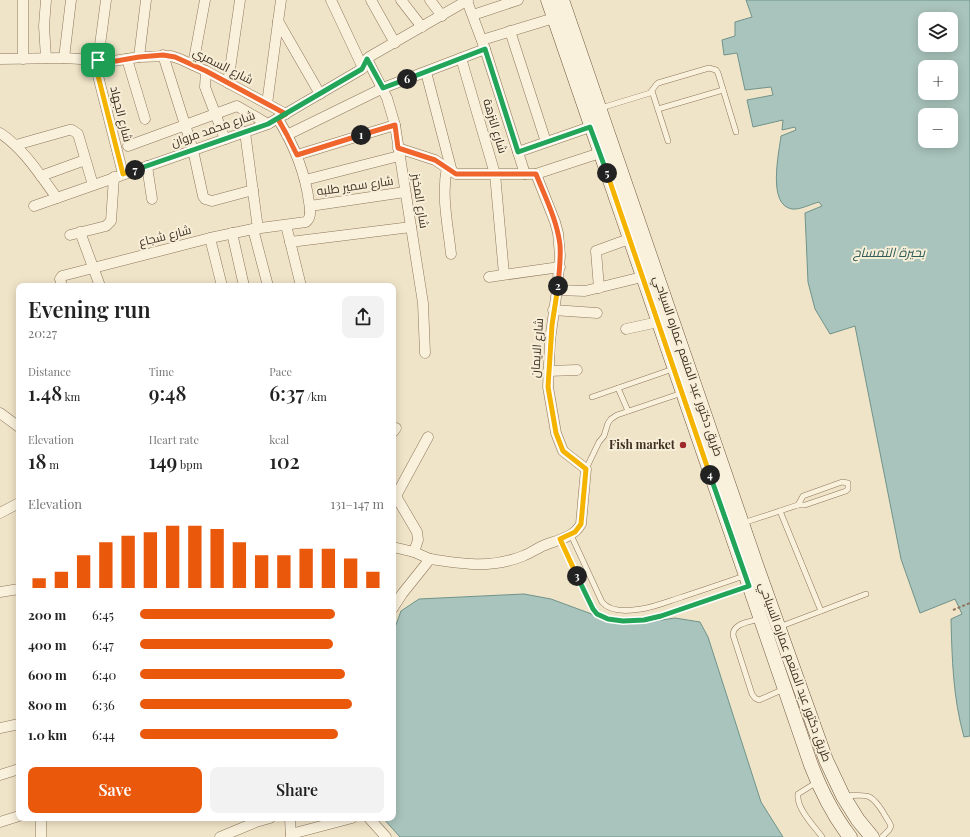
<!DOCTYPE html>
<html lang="en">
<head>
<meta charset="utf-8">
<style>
  body { margin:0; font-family:"Playfair Display",Cairo,serif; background:#f2f2f2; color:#222; height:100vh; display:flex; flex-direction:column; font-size:15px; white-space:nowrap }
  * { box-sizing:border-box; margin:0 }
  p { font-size:13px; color:#767676 }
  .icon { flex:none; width:22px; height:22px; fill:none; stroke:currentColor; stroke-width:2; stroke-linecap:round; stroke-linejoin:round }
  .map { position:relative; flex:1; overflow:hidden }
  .drawer { position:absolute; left:16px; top:283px; width:380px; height:538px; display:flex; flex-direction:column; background:#fff; border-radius:8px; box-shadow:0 2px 10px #0003 }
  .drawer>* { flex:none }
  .tools { position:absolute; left:918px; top:12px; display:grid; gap:8px }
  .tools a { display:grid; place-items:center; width:40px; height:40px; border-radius:8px; background:#fff; box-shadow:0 2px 10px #0003; font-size:20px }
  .pin { position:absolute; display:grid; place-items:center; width:34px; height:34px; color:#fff; margin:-17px; border-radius:8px; box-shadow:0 2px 6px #0006 }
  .km { position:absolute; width:20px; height:20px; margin:-10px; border-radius:50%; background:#222; color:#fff; font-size:11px; line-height:20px; text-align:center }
  .round { display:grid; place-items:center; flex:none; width:42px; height:42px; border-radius:8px; background:#f2f2f2 }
  .summary { display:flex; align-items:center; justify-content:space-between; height:68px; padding:0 12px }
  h1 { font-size:22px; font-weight:600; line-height:30px }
  .metrics { display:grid; grid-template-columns:repeat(3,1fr); gap:6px; height:68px; padding:4px 12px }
  .metrics div { display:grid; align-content:center }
  .metrics b { font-size:20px; font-weight:600 }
  .metrics small { font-size:11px; font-weight:400 }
  .metrics p { font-size:11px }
  .chart { height:112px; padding:8px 12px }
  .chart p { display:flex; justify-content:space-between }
  .chart svg { width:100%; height:72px; margin-top:4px; stroke:#ea580c; stroke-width:6 }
  .action { display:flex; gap:8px; margin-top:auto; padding:8px 12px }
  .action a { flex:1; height:46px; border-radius:8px; background:#ea580c; color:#fff; font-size:16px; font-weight:600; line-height:46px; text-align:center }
  .action a+a { background:#f2f2f2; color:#222 }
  ul { padding:0 12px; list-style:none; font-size:13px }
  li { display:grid; grid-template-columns:64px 48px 1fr; align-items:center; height:30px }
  li i { height:10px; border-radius:5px; background:#ea580c }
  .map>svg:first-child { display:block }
  .water { fill:#a9c4bc; stroke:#6f938a; fill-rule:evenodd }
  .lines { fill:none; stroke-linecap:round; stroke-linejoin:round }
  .lane-casing { stroke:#8d765c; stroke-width:6 }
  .street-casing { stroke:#8d765c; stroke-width:11 }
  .secondary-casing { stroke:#6f573f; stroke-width:15 }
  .path { stroke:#8d765c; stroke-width:2; stroke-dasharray:3 2; stroke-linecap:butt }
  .lane { stroke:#faf1dc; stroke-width:5 }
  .street { stroke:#faf1dc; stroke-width:10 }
  .secondary { stroke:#faf1dc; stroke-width:14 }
  .split-1-casing { stroke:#fff; stroke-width:8 }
  .split-2-casing { stroke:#fff; stroke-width:8 }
  .split-3-casing { stroke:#fff; stroke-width:8 }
  .split-4-casing { stroke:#fff; stroke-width:8 }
  .split-5-casing { stroke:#fff; stroke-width:8 }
  .split-6-casing { stroke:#fff; stroke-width:8 }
  .split-7-casing { stroke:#fff; stroke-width:8 }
  .split-8-casing { stroke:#fff; stroke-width:8 }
  .split-1 { stroke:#f0652b; stroke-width:5 }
  .split-2 { stroke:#f0652b; stroke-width:5 }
  .split-3 { stroke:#f5b400; stroke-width:5 }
  .split-4 { stroke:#22a559; stroke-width:5 }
  .split-5 { stroke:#f5b400; stroke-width:5 }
  .split-6 { stroke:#22a559; stroke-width:5 }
  .split-7 { stroke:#22a559; stroke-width:5 }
  .split-8 { stroke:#f5b400; stroke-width:5 }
  .poi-dot { fill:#9e2a2b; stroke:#f7eed8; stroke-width:1.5 }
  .labels { text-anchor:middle; stroke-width:4; stroke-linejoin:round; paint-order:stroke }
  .street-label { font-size:12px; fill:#3d2e20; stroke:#f7eed8 }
  .poi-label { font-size:12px; font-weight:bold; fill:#3d2e20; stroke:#f7eed8; text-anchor:end }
  .water-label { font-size:13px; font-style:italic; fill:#2f5d5a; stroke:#f7eed8 }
</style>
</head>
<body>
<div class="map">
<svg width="970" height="837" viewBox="0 0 970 837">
  <rect width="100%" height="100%" fill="#f0e4c8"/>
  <g class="water">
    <path d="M746 0H970V736L964 737C953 698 952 659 951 619L962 614 955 599 920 613 901 559 855 326 830 334 815 309 808 282 805 213 822 206 819 202C811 204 800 210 792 209 767 205 779 153 781 136L796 130 795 127 782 130 783 120 753 127 747 100 773 95 771 87 745 90 737 53 724 55 722 40 735 36V22L752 17ZM925 19H951V45H925ZM925 67H951V93H925ZM925 115H951V141H925Z"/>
    <polygon points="524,594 551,599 616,623 648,622 675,618 700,622 708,637 761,802 783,837 400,837 383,818 393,818 393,633 401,611 419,599"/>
  </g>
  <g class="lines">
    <defs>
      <g id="lane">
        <polyline points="652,91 668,141"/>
        <polyline points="601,108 650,93 656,85 658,83 709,68 716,70 718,73 736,132"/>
        <polyline points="658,109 723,90"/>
        <polyline points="618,388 628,411"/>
        <polyline points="592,397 673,369"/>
        <polyline points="586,469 599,442 604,436 608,423 611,419 617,415 682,393"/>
        <polygon points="842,482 848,483 848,489 846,491 805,505 798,505 803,496"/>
        <polyline points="780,511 821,611"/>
        <polyline points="743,523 798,505"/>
        <path d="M571 535 602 602C610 612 629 611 641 609 655 607 669 601 682 597 703 590 724 583 744 576"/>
        <path d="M560 539 593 609C617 635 667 614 695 604 713 598 730 592 748 586"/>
        <path d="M759 619C750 622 733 623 733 635L752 694 755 698 759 700 784 689"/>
        <polyline points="779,627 866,594"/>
        <path d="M817 782 798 794C796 808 814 826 822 837"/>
        <path d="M845 796C867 795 870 792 883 812 885 816 889 821 891 826L889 830 882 837"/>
      </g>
      <g id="street">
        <polyline points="46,0 44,26 46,58"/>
        <polyline points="331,0 363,68"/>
        <polyline points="371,0 395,43"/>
        <polyline points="401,0 422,27"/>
        <polyline points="430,0 442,16"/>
        <polyline points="467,1 485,49 525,174"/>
        <polyline points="473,15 518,0"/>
        <polyline points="278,21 320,94"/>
        <polyline points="510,31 546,142"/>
        <polyline points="482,40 554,18"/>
        <polyline points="163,55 193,150 203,196 205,199 212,201 253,190"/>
        <polyline points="139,57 146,0"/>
        <polyline points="64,58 71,0"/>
        <polyline points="461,58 495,174 504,274"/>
        <polyline points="0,59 64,58 113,61 139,57 171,56 180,59 206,71 286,114"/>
        <polyline points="23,59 23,0"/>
        <polyline points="127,59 145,119"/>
        <polyline points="367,59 387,98 395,125 423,303 425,353"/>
        <polyline points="94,60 123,174"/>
        <polyline points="98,60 106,0"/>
        <polyline points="193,65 205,0"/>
        <polyline points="206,71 205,87 225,139"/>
        <polyline points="426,72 452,172"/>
        <polyline points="228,83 240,0"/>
        <polyline points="267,104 281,0"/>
        <polyline points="245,132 258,229"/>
        <path d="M0 133C24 149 40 175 57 198"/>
        <polyline points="287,135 383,88 485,49"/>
        <polyline points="16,145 69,130 72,130 78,134 93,185"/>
        <polyline points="128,146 237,106 268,124"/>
        <polyline points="398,148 435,160 456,174 536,174 600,153"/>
        <polyline points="518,152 590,127"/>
        <polyline points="297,155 395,125"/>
        <polyline points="147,166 152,199"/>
        <path d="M447 167C441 196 448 225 451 254"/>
        <polyline points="41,176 85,160"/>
        <polyline points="305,180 399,156"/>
        <polyline points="34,206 268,124 362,69 369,57 468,0"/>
        <polyline points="310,206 405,192"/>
        <polyline points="286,225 301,286"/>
        <polyline points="253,229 268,286"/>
        <polyline points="80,232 100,286"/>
        <polyline points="232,233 244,286"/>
        <polyline points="70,235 106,226 111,221 114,177"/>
        <polyline points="210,238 222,286"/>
        <polyline points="290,242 411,227"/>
        <polyline points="489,277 560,267"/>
        <path d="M62 286 60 279 62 276 210 238 253 229 306 222C312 217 310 209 309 202 305 172 294 145 278 119"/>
        <polyline points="599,288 596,251 629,239"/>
        <polyline points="557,290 585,291 642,277"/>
        <polyline points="553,310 597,313"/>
        <polyline points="626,329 658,322"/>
        <polyline points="548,371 577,370"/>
        <polyline points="0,413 19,427"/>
        <polyline points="393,432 396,428"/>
        <polyline points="0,513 19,503"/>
        <polyline points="393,547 414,552 430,559"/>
        <polyline points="414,552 418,540 417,532 397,498 397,494 428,437"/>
        <polyline points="0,592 19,589"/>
        <path d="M393 608 402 594 430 559C464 564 490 569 523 556 531 553 537 548 545 545 558 540 574 537 581 524L586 469 563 451 556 433 548 387 550 340 557 290 560 256 558 233 555 222 536 174"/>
        <polyline points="0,728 19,724"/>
        <polyline points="0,775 19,769"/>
        <polyline points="290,818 291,837"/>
        <polyline points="369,818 386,837"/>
        <polyline points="0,822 19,816"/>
        <polyline points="291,834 352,818"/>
        <polyline points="41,837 41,818"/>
        <polyline points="220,837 256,822 270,818"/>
      </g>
      <g id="secondary">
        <path d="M548 0 811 765C821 791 833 815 850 837"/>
        <polyline points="562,0 758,570 826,760 843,796 858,820 872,837"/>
      </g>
    </defs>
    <use href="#lane" class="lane-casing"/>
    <use href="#street" class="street-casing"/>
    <use href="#secondary" class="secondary-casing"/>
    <polyline class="path" points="953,610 970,603"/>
    <use href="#lane" class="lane"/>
    <use href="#street" class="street"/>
    <use href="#secondary" class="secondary"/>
  </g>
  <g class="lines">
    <defs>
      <polyline id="split-1" points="98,60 116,61 139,57 163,55 175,57 206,71 286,114 278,119 287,135 297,155 361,135"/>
      <path id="split-2" d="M361 135 395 125 398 148 435 160 456 174H536C545 197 557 220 560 245 561 259 559 272 558 286"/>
      <polyline id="split-3" points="558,286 552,325 548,387 556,433 563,451 586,469 581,524 575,532 560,539 577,576"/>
      <polyline id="split-4" points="577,576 593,609 597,614 608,619 623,621 644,620 661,616 749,586 710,475"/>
      <polyline id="split-5" points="607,173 710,475"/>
      <polyline id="split-6" points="407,79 485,49 518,152 590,127 607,173"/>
      <polyline id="split-7" points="135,170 268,124 362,69 367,59 383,88 407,79"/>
      <polyline id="split-8" points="98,60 94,60 123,174 135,170"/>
    </defs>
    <use href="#split-1" class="split-1-casing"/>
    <use href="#split-2" class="split-2-casing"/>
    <use href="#split-3" class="split-3-casing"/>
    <use href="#split-4" class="split-4-casing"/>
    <use href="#split-5" class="split-5-casing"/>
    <use href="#split-6" class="split-6-casing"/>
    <use href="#split-7" class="split-7-casing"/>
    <use href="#split-8" class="split-8-casing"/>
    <use href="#split-1" class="split-1"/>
    <use href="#split-2" class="split-2"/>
    <use href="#split-3" class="split-3"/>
    <use href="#split-4" class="split-4"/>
    <use href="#split-5" class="split-5"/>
    <use href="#split-6" class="split-6"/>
    <use href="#split-7" class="split-7"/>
    <use href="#split-8" class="split-8"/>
  </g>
  <circle class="poi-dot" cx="683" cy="445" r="4"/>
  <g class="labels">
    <g class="street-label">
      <text transform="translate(223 66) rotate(27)" y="4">شارع السمري</text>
      <text transform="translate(121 114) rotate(76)" y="4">شارع الجهاد</text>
      <text transform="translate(495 126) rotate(73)" y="4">شارع النزهة</text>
      <text transform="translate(213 129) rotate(-19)" y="4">شارع محمد مروان</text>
      <text transform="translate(355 186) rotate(-8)" y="4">شارع سمير طلبه</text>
      <text transform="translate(420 201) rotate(81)" y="4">شارع المخبز</text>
      <text transform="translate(165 236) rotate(-14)" y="4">شارع شجاع</text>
      <text transform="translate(537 348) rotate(-86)" y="4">شارع الايمان</text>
      <text transform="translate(688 366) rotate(71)" y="4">طريق دكتور عبد المنعم عماره السياحي</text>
      <text transform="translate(795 672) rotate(70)" y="4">طريق دكتور عبد المنعم عماره السياحي</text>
    </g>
    <g class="poi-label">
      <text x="675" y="449">Fish market</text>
    </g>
    <g class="water-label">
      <text x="889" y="257">بحيرة التمساح</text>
    </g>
  </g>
</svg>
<div class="tools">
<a><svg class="icon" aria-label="layers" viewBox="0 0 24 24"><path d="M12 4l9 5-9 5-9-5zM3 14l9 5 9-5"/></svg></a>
<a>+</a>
<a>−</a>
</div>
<div class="pin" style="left:98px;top:60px;background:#1e9e55"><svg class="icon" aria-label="arrive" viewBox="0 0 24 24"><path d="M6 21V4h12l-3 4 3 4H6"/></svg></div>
<b class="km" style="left:361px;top:135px">1</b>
<b class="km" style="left:558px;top:286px">2</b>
<b class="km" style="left:577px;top:576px">3</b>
<b class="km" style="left:710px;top:475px">4</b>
<b class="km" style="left:607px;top:173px">5</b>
<b class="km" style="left:407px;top:79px">6</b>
<b class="km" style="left:135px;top:170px">7</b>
<section class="drawer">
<div class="summary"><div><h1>Evening run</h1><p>20:27</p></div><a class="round"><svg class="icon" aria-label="share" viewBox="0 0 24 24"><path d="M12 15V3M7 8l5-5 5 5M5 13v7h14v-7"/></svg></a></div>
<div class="metrics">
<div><p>Distance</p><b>1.48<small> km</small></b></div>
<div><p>Time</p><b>9:48</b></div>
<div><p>Pace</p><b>6:37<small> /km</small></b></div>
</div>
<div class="metrics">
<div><p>Elevation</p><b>18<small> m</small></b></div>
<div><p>Heart rate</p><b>149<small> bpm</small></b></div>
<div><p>kcal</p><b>102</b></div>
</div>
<div class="chart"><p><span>Elevation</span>131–147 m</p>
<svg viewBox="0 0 160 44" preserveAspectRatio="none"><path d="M5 44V38M15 44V34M25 44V24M35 44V16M45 44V12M55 44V10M65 44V6M75 44V6M85 44V8M95 44V16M105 44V24M115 44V24M125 44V20M135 44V20M145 44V26M155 44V34"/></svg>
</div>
<ul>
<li><b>200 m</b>6:45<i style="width:80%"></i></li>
<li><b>400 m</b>6:47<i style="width:79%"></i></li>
<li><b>600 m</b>6:40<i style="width:84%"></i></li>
<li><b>800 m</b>6:36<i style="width:87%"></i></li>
<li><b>1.0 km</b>6:44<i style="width:81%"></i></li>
</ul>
<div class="action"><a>Save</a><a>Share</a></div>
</section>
</div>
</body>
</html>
